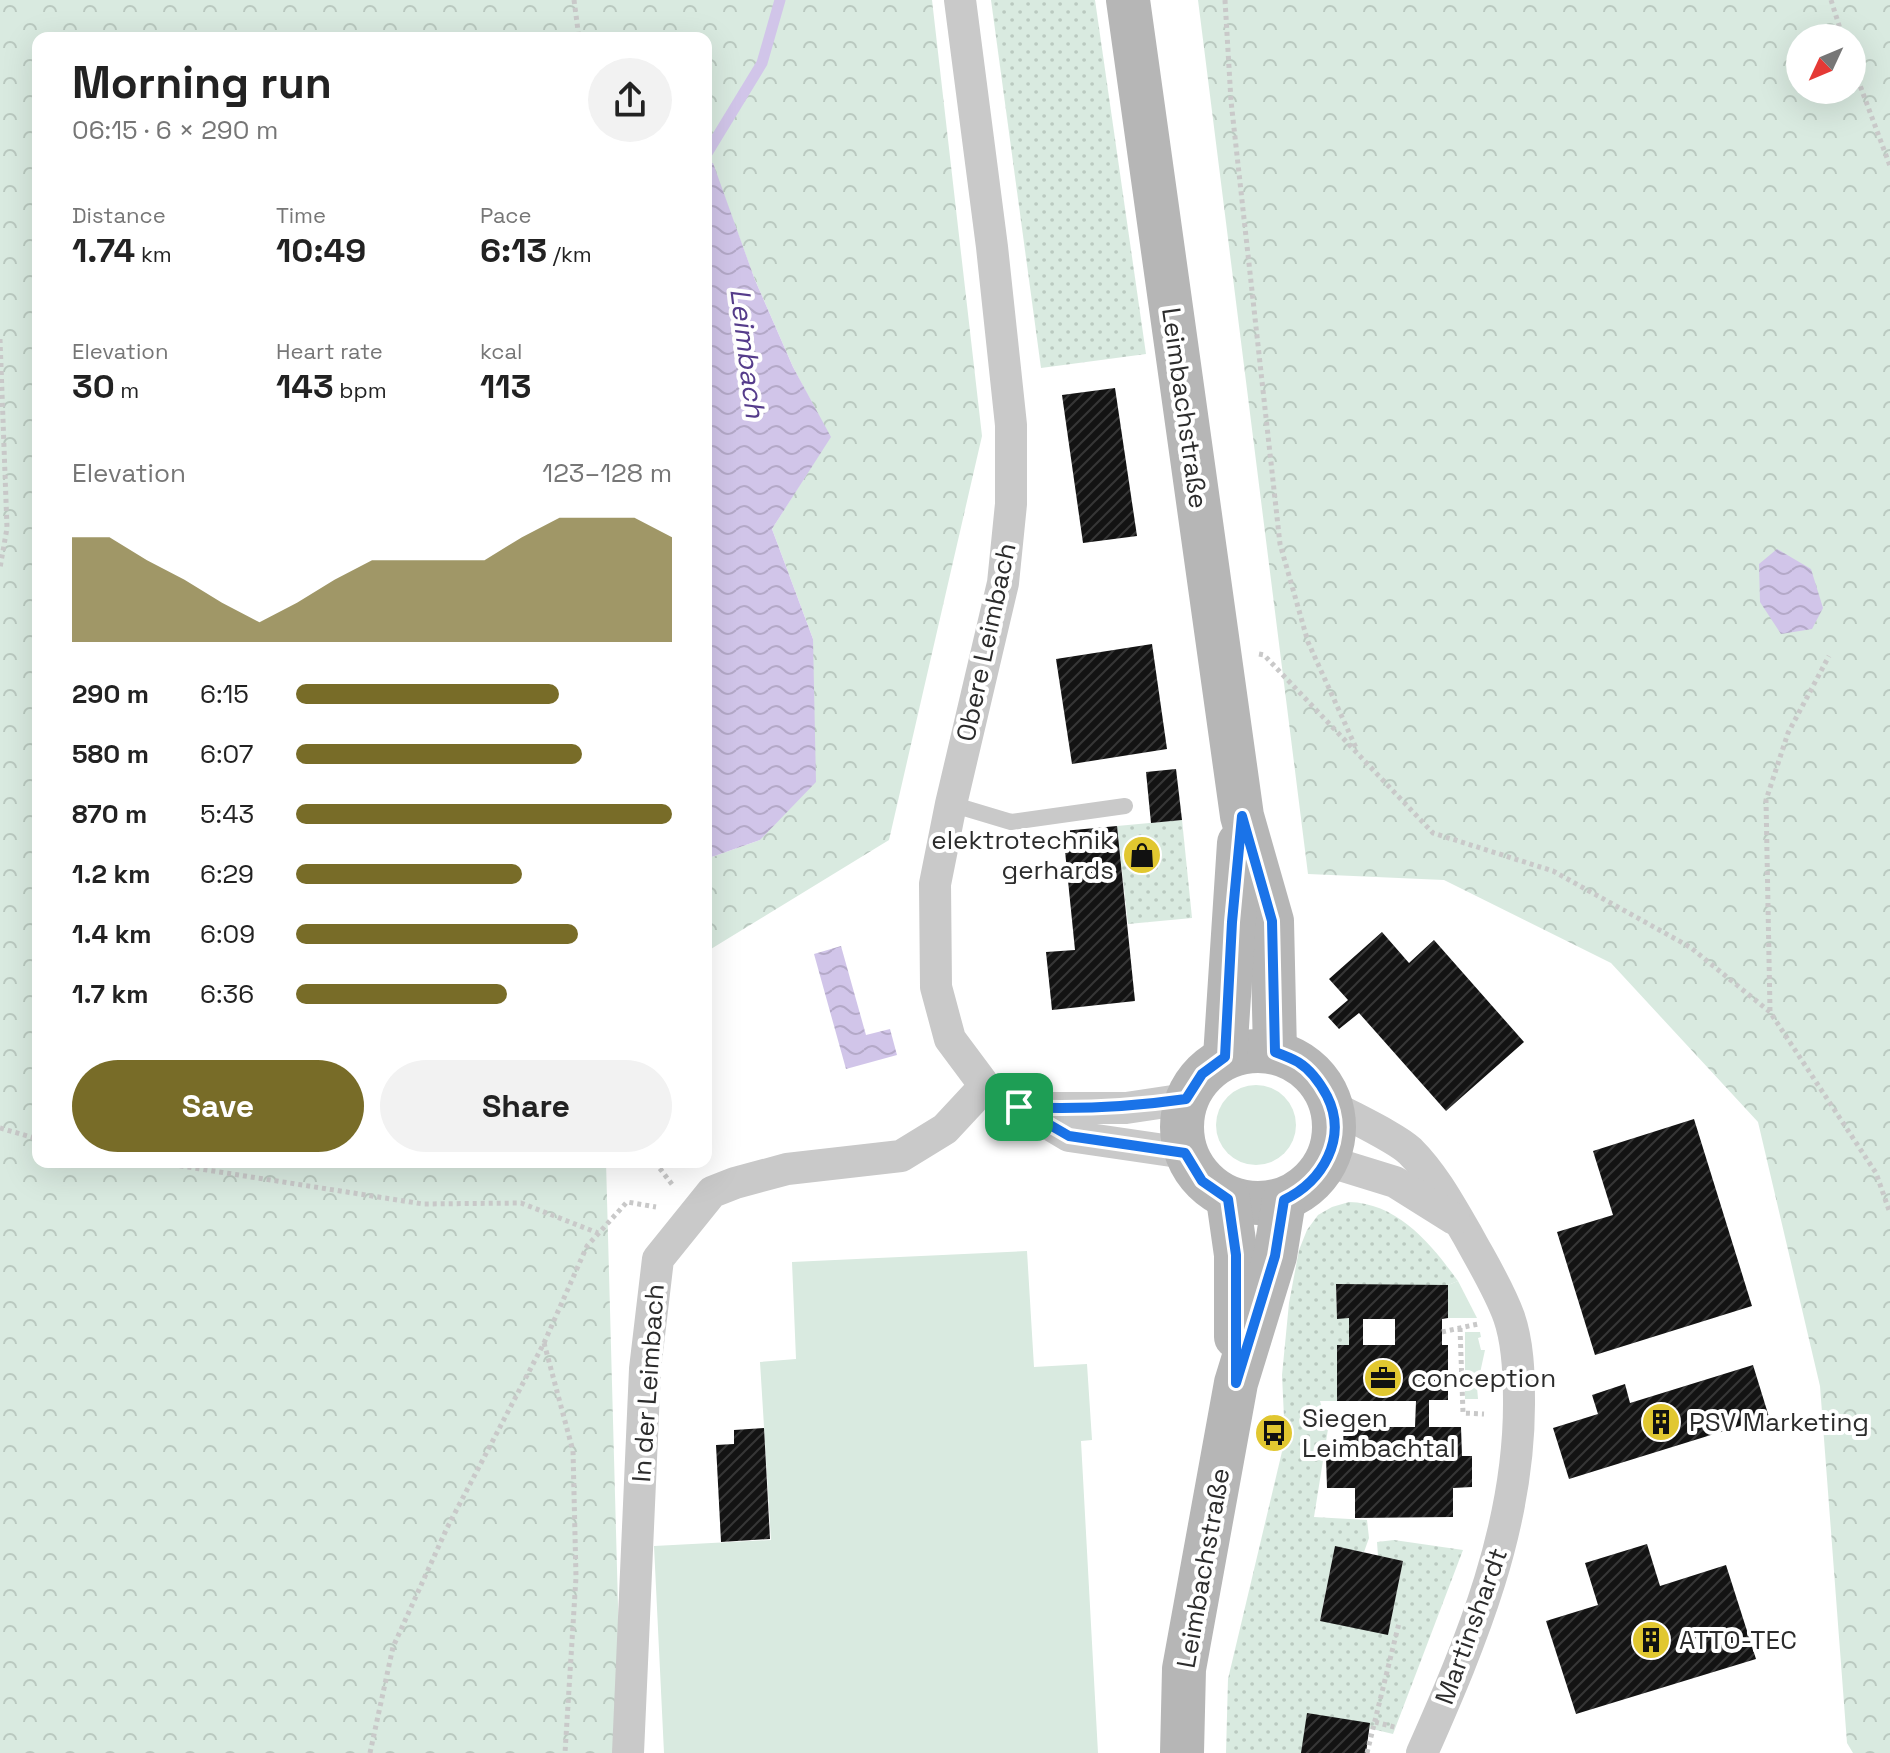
<!DOCTYPE html>
<html lang="en">
<head>
<meta charset="utf-8">
<style>
  body { margin:0; font-family:"Space Grotesk",sans-serif; background:#f2f2f2; color:#222; height:100vh; display:flex; flex-direction:column; font-size:30px; white-space:nowrap }
  * { box-sizing:border-box; margin:0 }
  p { font-size:26px; color:#767676 }
  .icon { flex:none; width:44px; height:44px; fill:none; stroke:currentColor; stroke-width:2; stroke-linecap:round; stroke-linejoin:round }
  .map { position:relative; flex:1; overflow:hidden }
  .sheet { position:absolute; left:32px; top:32px; width:680px; height:1136px; display:flex; flex-direction:column; background:#fff; border-radius:16px; box-shadow:0 8px 32px #0002 }
  .sheet>* { flex:none }
  .needle { width:52px; rotate:226deg }
  .fabs { position:absolute; left:1786px; top:24px; display:grid; gap:16px }
  .fabs a { display:grid; place-items:center; width:80px; height:80px; border-radius:50%; background:#fff; box-shadow:0 8px 32px #0002; font-size:40px }
  .pin { position:absolute; display:grid; place-items:center; width:68px; height:68px; color:#fff; margin:-34px; border-radius:16px; box-shadow:0 4px 12px #0006 }
  .round { display:grid; place-items:center; flex:none; width:84px; height:84px; border-radius:42px; background:#f2f2f2 }
  .headline { display:flex; align-items:center; justify-content:space-between; height:136px; padding:0 40px }
  h1 { font-size:44px; font-weight:600; line-height:60px }
  .metrics { display:grid; grid-template-columns:repeat(3,1fr); gap:12px; height:136px; padding:8px 40px }
  .metrics div { display:grid; align-content:center }
  .metrics b { font-size:34px; font-weight:600 }
  .metrics small { font-size:22px; font-weight:400 }
  .metrics p { font-size:22px }
  .chart { height:224px; padding:16px 40px }
  .chart p { display:flex; justify-content:space-between }
  .chart svg { width:100%; height:144px; margin-top:8px; fill:#786c28; opacity:.7 }
  .primary-button { display:flex; gap:16px; margin-top:auto; padding:16px 40px }
  .primary-button a { flex:1; height:92px; border-radius:48px; background:#786c28; color:#fff; font-size:32px; font-weight:600; line-height:92px; text-align:center }
  .primary-button a+a { background:#f2f2f2; color:#222 }
  ul { padding:0 40px; list-style:none; font-size:26px }
  li { display:grid; grid-template-columns:128px 96px 1fr; align-items:center; height:60px }
  li i { height:20px; border-radius:10px; background:#786c28 }
  .map>svg:first-child { display:block }
  .grass { fill:url(#grass-dots) }
  .forest { fill:url(#forest-crowns); fill-rule:evenodd }
  .garden { fill:#d9eae0 }
  .water { fill:url(#water-waves) }
  .lines { fill:none; stroke-linecap:round; stroke-linejoin:round }
  .stream { stroke:#d1c5e9; stroke-width:11 }
  .building { fill:url(#building-hatch); fill-rule:evenodd }
  .path { stroke:#c9c9c9; stroke-width:5; stroke-dasharray:4 4; stroke-linecap:butt }
  .lane { stroke:#c9c9c9; stroke-width:16 }
  .street { stroke:#c9c9c9; stroke-width:32 }
  .secondary { stroke:#b6b6b6; stroke-width:44 }
  .route-casing { stroke:#fff; stroke-width:16 }
  .route { stroke:#1a73e8; stroke-width:10 }
  .labels { text-anchor:middle; stroke-width:8; stroke-linejoin:round; paint-order:stroke }
  .street-label { font-size:26px; fill:#2c2c2c; stroke:#fff }
  .poi-label { font-size:26px; fill:#2c2c2c; stroke:#fff; text-anchor:start }
  .water-label { font-size:28px; font-style:italic; fill:#553c8b; stroke:#fff }
</style>
</head>
<body>
<div class="map">
<svg width="1890" height="1753" viewBox="0 0 1890 1753">
  <defs>
    <pattern id="grass-dots" width="8" height="8" patternUnits="userSpaceOnUse" patternTransform="scale(2)"><rect width="8" height="8" fill="#d9eae0"/><path d="M2 2h.1M6 6h.1" fill="none" stroke="#bac9c0" stroke-width="1.8" stroke-linecap="round"/></pattern>
    <pattern id="forest-crowns" width="20" height="18" patternUnits="userSpaceOnUse" patternTransform="scale(2)"><rect width="20" height="18" fill="#d9eae0"/><path d="M2 6a3 3 0 1 1 6 0M12 15a3 3 0 1 1 6 0" fill="none" stroke="#bac9c0"/></pattern>
    <pattern id="water-waves" width="16" height="10" patternUnits="userSpaceOnUse" patternTransform="scale(2)"><rect width="16" height="10" fill="#d1c5e9"/><path d="M0 5q4-4 8 0t8 0" fill="none" stroke="#b4a9c8"/></pattern>
    <pattern id="building-hatch" width="6" height="6" patternUnits="userSpaceOnUse" patternTransform="scale(2)"><rect width="6" height="6" fill="#131313"/><path d="M-1 1l2-2M0 6l6-6M5 7l2-2" fill="none" stroke="#363636"/></pattern>
  </defs>
  <rect width="100%" height="100%" fill="#fff"/>
  <g class="grass">
    <polygon points="991,0 1095,0 1146,354 1041,368"/>
    <polygon points="1182,820 1192,918 1128,924 1117,826"/>
    <path d="M1349 1202C1398 1203 1432 1245 1458 1281L1448 1285H1336L1337 1318H1349V1345L1337 1346V1401H1320L1328 1429 1314 1517 1367 1520 1369 1538 1364 1552 1335 1547 1320 1620 1388 1634 1403 1561 1378 1556 1377 1542 1394 1540 1463 1550 1393 1734 1310 1714 1309 1753H1226L1228 1679 1285 1439 1282 1375 1289 1303 1299 1250 1307 1230 1318 1215 1332 1207Z"/>
  </g>
  <g class="forest">
    <polygon points="0,0 932,0 982,436 889,840 706,952 706,859 760,840 813,639 772,529 830,437 793,367 755,280 712,163 706,164 706,38 38,38 38,1162 606,1162 622,1753 0,1753"/>
    <path d="M1198 0H1890V1753H1853L1847 1743 1820 1386 1758 1122 1611 963 1444 880 1308 874ZM1800 38H1852V90H1800Z"/>
  </g>
  <g class="garden">
    <circle cx="1256" cy="1125" r="40"/>
    <polygon points="1027,1251 1034,1367 1087,1364 1092,1440 1081,1441 1098,1753 664,1753 654,1546 771,1540 760,1362 796,1359 792,1262"/>
    <polygon points="1458,1281 1477,1318 1448,1318 1448,1285"/>
    <polygon points="1465,1332 1480,1332 1481,1337 1478,1338 1481,1350 1485,1350 1477,1387 1478,1399 1465,1399"/>
  </g>
  <g class="water">
    <polygon points="713,163 755,280 793,367 831,437 772,529 813,639 816,782 760,840 706,859 706,164"/>
    <polygon points="1777,549 1811,569 1823,608 1812,629 1781,634 1760,602 1759,564"/>
    <polygon points="841,946 866,1035 890,1029 897,1055 846,1069 814,954"/>
  </g>
  <g class="lines">
    <polyline class="stream" points="706,155 762,63 780,0"/>
  </g>
  <g class="building">
    <polygon points="1115,388 1137,536 1083,543 1062,395"/>
    <polygon points="1152,644 1167,749 1072,764 1056,659"/>
    <polygon points="1176,769 1182,820 1151,823 1146,772"/>
    <polygon points="1117,826 1135,1001 1052,1010 1046,952 1075,950 1063,831"/>
    <polygon points="1382,932 1409,963 1434,940 1524,1042 1446,1111 1359,1013 1339,1029 1328,1017 1348,1000 1329,979"/>
    <polygon points="1694,1119 1752,1306 1595,1355 1557,1232 1613,1215 1593,1151"/>
    <path d="M1336 1284 1448 1285V1318L1442 1319V1345H1448V1400H1429V1427H1461L1462 1456H1472V1487L1453 1488V1517L1355 1518V1488H1327L1326 1456H1344L1343 1427H1415L1416 1401H1337V1345H1349V1318L1337 1319ZM1363 1319H1395V1345H1363Z"/>
    <polygon points="1753,1365 1769,1417 1569,1479 1553,1428 1598,1414 1592,1395 1625,1384 1630,1403"/>
    <polygon points="764,1428 770,1539 721,1542 716,1445 734,1444 734,1430"/>
    <polygon points="1647,1544 1660,1586 1726,1565 1756,1659 1576,1714 1546,1621 1598,1605 1585,1563"/>
    <polygon points="1335,1546 1403,1561 1388,1635 1320,1621"/>
    <polygon points="1307,1713 1370,1723 1366,1753 1301,1753"/>
  </g>
  <g class="lines">
    <g class="path">
      <polyline points="574,0 579,38"/>
      <polyline points="1225,0 1231,101 1280,544 1308,642 1357,750"/>
      <polyline points="1831,0 1843,38"/>
      <polyline points="1852,64 1890,166"/>
      <polyline points="0,339 7,528 0,568"/>
      <polyline points="1259,654 1264,655 1433,833 1553,871 1690,947 1770,1012 1876,1173 1890,1213"/>
      <polyline points="1770,1011 1766,800 1788,733 1829,656"/>
      <polyline points="0,1128 38,1139"/>
      <polyline points="156,1162 423,1204 521,1203 598,1233"/>
      <polyline points="655,1162 674,1187"/>
      <polyline points="1460,1328 1463,1413 1484,1414"/>
      <polyline points="1442,1332 1478,1324"/>
      <polyline points="544,1343 573,1451 576,1577 565,1753"/>
      <polyline points="1375,1722 1398,1728"/>
      <polyline points="370,1753 393,1647 447,1528 544,1343 587,1246 627,1202 656,1207"/>
      <polyline points="1367,1753 1399,1623"/>
    </g>
    <polyline class="lane" points="951,804 1011,822 1125,806"/>
    <g class="street">
      <polyline points="960,0 992,247 1011,425 1011,504 1003,583 951,804 935,884 936,987 950,1039 985,1086 1069,1136 1185,1153"/>
      <path d="M1332 1106C1351 1117 1395 1137 1410 1151 1434 1175 1451 1207 1468 1236 1482 1262 1499 1289 1509 1317 1518 1343 1519 1373 1519 1400 1520 1526 1472 1640 1422 1753"/>
      <polyline points="1026,1108 1126,1108 1186,1099"/>
      <polyline points="1327,1161 1395,1182 1454,1219"/>
      <polyline points="628,1753 645,1369 658,1259 712,1192 735,1183 787,1169 901,1156 945,1129 985,1086"/>
    </g>
    <g class="secondary">
      <polyline points="1128,0 1242,816 1272,921 1275,1052"/>
      <circle cx="1258" cy="1127" r="76"/>
      <polyline points="1225,1057 1239,843"/>
      <polyline points="1228,1199 1236,1255 1236,1337"/>
      <polyline points="1182,1753 1184,1669 1236,1383 1275,1256 1284,1200"/>
    </g>
  </g>
  <g class="lines">
    <defs>
      <path id="route" d="M1242 816 1272 921 1275 1052C1283 1055 1291 1058 1298 1062 1311 1070 1320 1083 1327 1096 1348 1138 1323 1181 1284 1200L1275 1256 1236 1383V1255L1228 1199 1202 1181 1185 1153 1069 1136 1019 1107C1076 1110 1130 1107 1186 1099L1202 1074 1225 1057 1232 922Z"/>
    </defs>
    <use href="#route" class="route-casing"/>
    <use href="#route" class="route"/>
  </g>
  <defs>
    <symbol id="shop-disc" viewBox="-11 -11 22 22"><circle r="9.5" fill="#e1c730" stroke="#fff"/><path d="M-5-2.5h2.3a2.7 3.5 0 0 1 5.4 0H5L5.5 6h-11ZM-1.5-2.5h3a1.5 2.3 0 0 0-3 0Z" fill="#111"/></symbol>
    <symbol id="office-disc" viewBox="-11 -11 22 22"><circle r="9.5" fill="#e1c730" stroke="#fff"/><path d="M-6-3h4V-5.5h4V-3h4V5H-6ZM-1-4.5V-3h2v-1.5ZM-6 0V1H6V0Z" fill="#111"/></symbol>
    <symbol id="building-disc" viewBox="-11 -11 22 22"><circle r="9.5" fill="#e1c730" stroke="#fff"/><path d="M-4-6H4V6H1V3H-1V6H-4ZM-2.5-4.3h1.7v1.8h-1.7ZM.8-4.3h1.7v1.8H.8ZM-2.5-1h1.7V.8h-1.7ZM.8-1h1.7V.8H.8Z" fill="#111"/></symbol>
    <symbol id="bus-disc" viewBox="-11 -11 22 22"><circle r="9.5" fill="#e1c730" stroke="#fff"/><path d="M-5-6H5V4H4V6H2V4H-2V6H-4V4H-5ZM-3.5-4V0h7V-4ZM-3.5 1.2v1.5H-2V1.2ZM2 1.2v1.5H3.5V1.2Z" fill="#111"/></symbol>
  </defs>
  <g fill-rule="evenodd">
    <use href="#shop-disc" x="1120" y="833" width="44" height="44"/>
    <use href="#office-disc" x="1361" y="1356" width="44" height="44"/>
    <use href="#building-disc" x="1639" y="1400" width="44" height="44"/>
    <use href="#bus-disc" x="1252" y="1411" width="44" height="44"/>
    <use href="#building-disc" x="1629" y="1618" width="44" height="44"/>
  </g>
  <g class="labels">
    <g class="street-label">
      <text transform="translate(1185 408) rotate(82)" y="9">Leimbachstraße</text>
      <text transform="translate(986 642) rotate(-78)" y="9">Obere Leimbach</text>
      <text transform="translate(648 1383) rotate(-86)" y="9">In der Leimbach</text>
      <text transform="translate(1203 1568) rotate(-80)" y="9">Leimbachstraße</text>
      <text transform="translate(1471 1626) rotate(-70)" y="9">Martinshardt</text>
    </g>
    <g class="poi-label">
      <text x="1114" y="849" text-anchor="end">elektrotechnik<tspan x="1114" dy="30">gerhards</tspan></text>
      <text x="1411" y="1387">conception</text>
      <text x="1302" y="1427">Siegen<tspan x="1302" dy="30">Leimbachtal</tspan></text>
      <text x="1689" y="1431">PSV Marketing</text>
      <text x="1679" y="1649">ATTO-TEC</text>
    </g>
    <g class="water-label">
      <text transform="translate(748 353) rotate(83)" y="10">Leimbach</text>
    </g>
  </g>
</svg>
<div class="fabs">
<a><svg class="needle" viewBox="-14 -14 28 28"><path d="M0-13l5 13h-10z" fill="#e53935"/><path d="M0 13l5-13h-10z" fill="#767676"/></svg></a>
</div>
<div class="pin" style="left:1019px;top:1107px;background:#1e9e55"><svg class="icon" aria-label="arrive" viewBox="0 0 24 24"><path d="M6 21V4h12l-3 4 3 4H6"/></svg></div>
<section class="sheet">
<div class="headline"><div><h1>Morning run</h1><p>06:15 · 6 × 290 m</p></div><a class="round"><svg class="icon" aria-label="share" viewBox="0 0 24 24"><path d="M12 15V3M7 8l5-5 5 5M5 13v7h14v-7"/></svg></a></div>
<div class="metrics">
<div><p>Distance</p><b>1.74<small> km</small></b></div>
<div><p>Time</p><b>10:49</b></div>
<div><p>Pace</p><b>6:13<small> /km</small></b></div>
</div>
<div class="metrics">
<div><p>Elevation</p><b>30<small> m</small></b></div>
<div><p>Heart rate</p><b>143<small> bpm</small></b></div>
<div><p>kcal</p><b>113</b></div>
</div>
<div class="chart"><p><span>Elevation</span>123–128 m</p>
<svg viewBox="0 0 160 44" preserveAspectRatio="none"><path d="M0 44V12L10 12L20 19L30 25L40 32L50 38L60 32L70 25L80 19L90 19L100 19L110 19L120 12L130 6L140 6L150 6L160 12V44z"/></svg>
</div>
<ul>
<li><b>290 m</b>6:15<i style="width:70%"></i></li>
<li><b>580 m</b>6:07<i style="width:76%"></i></li>
<li><b>870 m</b>5:43<i style="width:100%"></i></li>
<li><b>1.2 km</b>6:29<i style="width:60%"></i></li>
<li><b>1.4 km</b>6:09<i style="width:75%"></i></li>
<li><b>1.7 km</b>6:36<i style="width:56%"></i></li>
</ul>
<div class="primary-button"><a>Save</a><a>Share</a></div>
</section>
</div>
</body>
</html>
